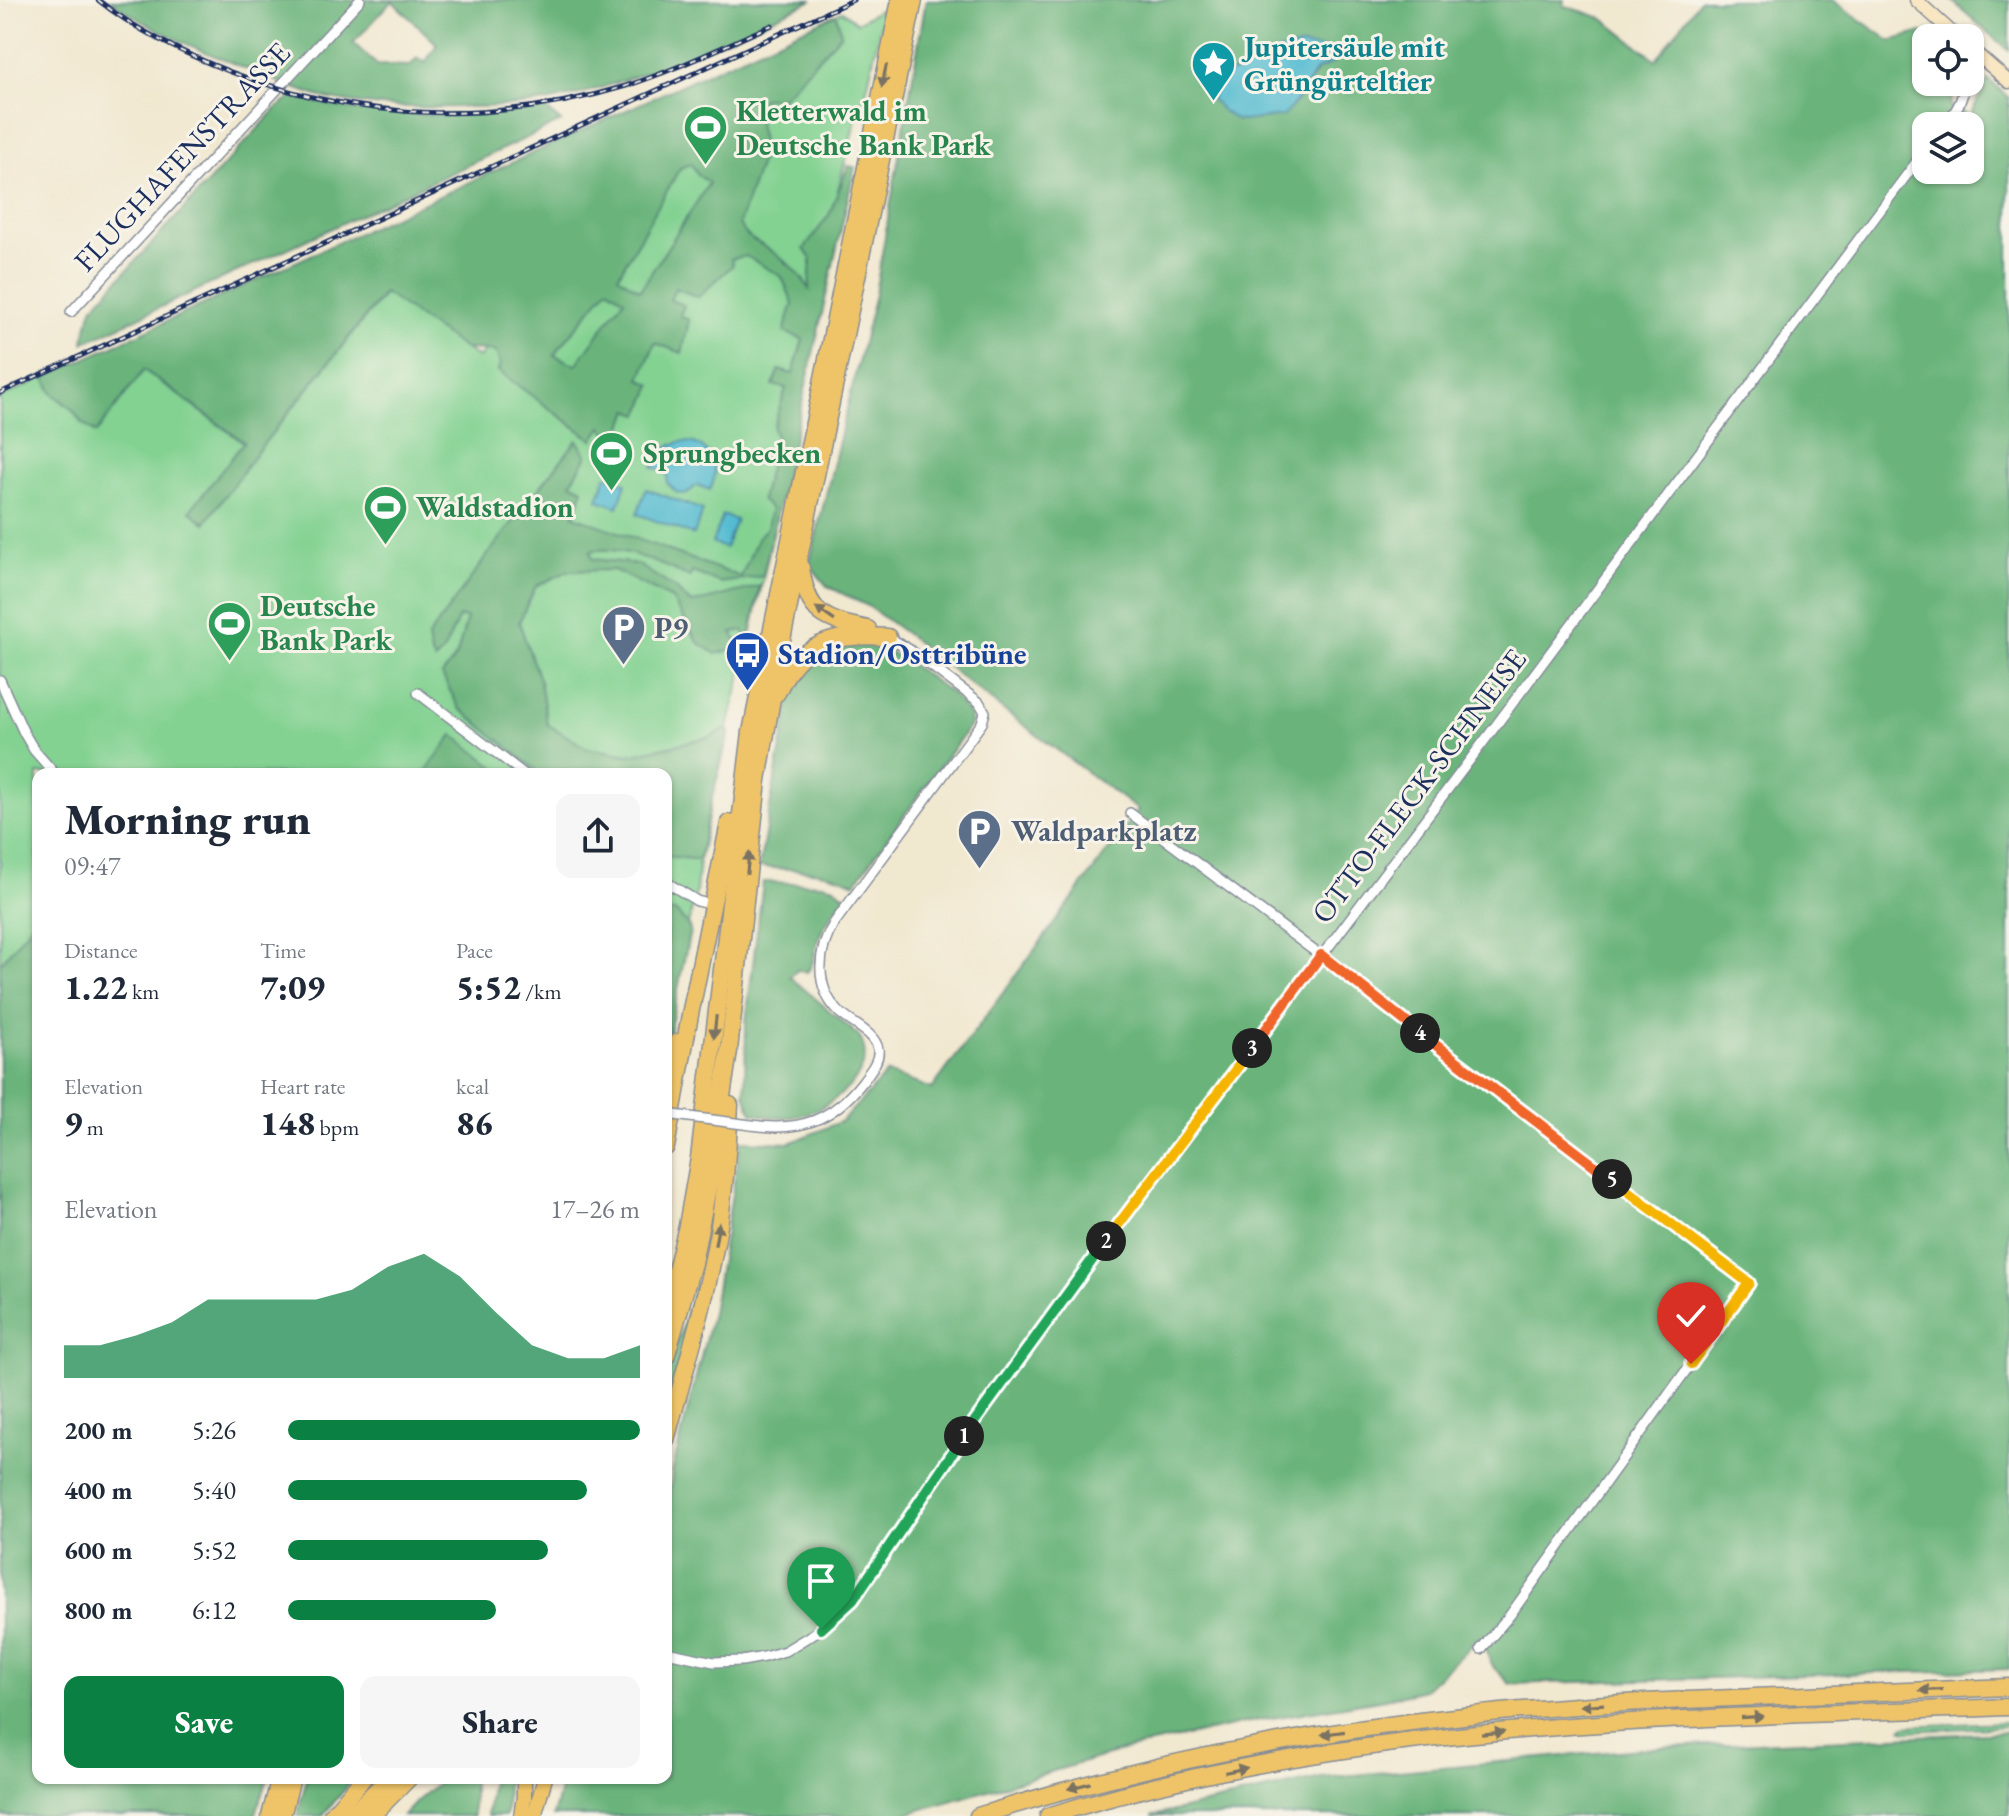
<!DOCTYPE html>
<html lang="en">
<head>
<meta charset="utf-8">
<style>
  body { margin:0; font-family:"EB Garamond",serif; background:#f6f6f7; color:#1f2937; height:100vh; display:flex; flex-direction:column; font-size:30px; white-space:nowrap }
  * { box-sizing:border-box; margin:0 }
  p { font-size:26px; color:#747a83 }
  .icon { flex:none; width:44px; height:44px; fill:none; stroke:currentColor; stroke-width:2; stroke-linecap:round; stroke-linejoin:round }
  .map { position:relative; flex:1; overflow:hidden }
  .side { position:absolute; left:32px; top:768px; width:640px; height:1016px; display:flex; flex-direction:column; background:#fff; border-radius:16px; box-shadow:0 2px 6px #0004 }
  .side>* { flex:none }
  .buttons { position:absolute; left:1912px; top:24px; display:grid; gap:16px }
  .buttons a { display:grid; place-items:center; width:72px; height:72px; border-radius:16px; background:#fff; box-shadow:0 2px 6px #0004; font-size:40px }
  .pin { position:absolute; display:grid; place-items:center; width:68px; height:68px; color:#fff; margin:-82px -34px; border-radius:50% 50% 50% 0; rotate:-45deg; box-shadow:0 0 8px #0007 }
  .pin .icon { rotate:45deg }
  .km { position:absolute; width:40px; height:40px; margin:-20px; border-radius:50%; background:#222; color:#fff; font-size:22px; line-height:40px; text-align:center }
  .round { display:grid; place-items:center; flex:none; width:84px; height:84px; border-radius:16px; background:#f6f6f7 }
  .overview { display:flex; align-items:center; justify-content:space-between; height:136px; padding:0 32px }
  h1 { font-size:44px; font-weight:800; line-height:60px }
  .figures { display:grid; grid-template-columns:repeat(3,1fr); gap:12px; height:136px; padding:8px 32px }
  .figures div { display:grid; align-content:center }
  .figures b { font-size:34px; font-weight:800 }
  .figures small { font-size:22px; font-weight:400 }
  .figures p { font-size:22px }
  .chart { height:224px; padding:16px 32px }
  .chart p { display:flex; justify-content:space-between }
  .chart svg { width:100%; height:144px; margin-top:8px; fill:#0b8043; opacity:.7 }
  .button { display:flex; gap:16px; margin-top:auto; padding:16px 32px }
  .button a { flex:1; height:92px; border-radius:16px; background:#0b8043; color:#fff; font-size:32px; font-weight:800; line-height:92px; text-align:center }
  .button a+a { background:#f6f6f7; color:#1f2937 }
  ul { padding:0 32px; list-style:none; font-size:26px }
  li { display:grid; grid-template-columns:128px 96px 1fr; align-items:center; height:60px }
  li i { height:20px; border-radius:10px; background:#0b8043 }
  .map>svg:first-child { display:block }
  .green { fill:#83d292; stroke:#4f8078; stroke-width:2 }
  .forest { fill:#6ab47c; stroke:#42726d; stroke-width:2; fill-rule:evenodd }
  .water { fill:#53bbd1; stroke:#377598; stroke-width:2 }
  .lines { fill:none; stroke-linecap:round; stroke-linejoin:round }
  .street-casing { stroke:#868c97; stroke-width:12 }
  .secondary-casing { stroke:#868c97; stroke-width:15 }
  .primary-casing { stroke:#868c97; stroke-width:17 }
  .highway-casing { stroke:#868c97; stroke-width:19 }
  .street { stroke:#fff; stroke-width:9 }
  .secondary { stroke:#f9e7c3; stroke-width:12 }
  .primary { stroke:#efc469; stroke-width:14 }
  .highway { stroke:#efc469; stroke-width:16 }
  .rail-casing { stroke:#1b2f5e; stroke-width:5 }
  .rail { stroke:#f7f3e8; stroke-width:2; stroke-dasharray:6; stroke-linecap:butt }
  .street-bridge-casing { stroke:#868c97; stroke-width:12; stroke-linecap:butt }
  .street-bridge { stroke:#fff; stroke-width:9 }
  .oneway { fill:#7a7263 }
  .split-1-casing { stroke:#fff; stroke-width:16 }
  .split-2-casing { stroke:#fff; stroke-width:16 }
  .split-3-casing { stroke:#fff; stroke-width:16 }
  .split-4-casing { stroke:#fff; stroke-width:16 }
  .split-5-casing { stroke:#fff; stroke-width:16 }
  .split-6-casing { stroke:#fff; stroke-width:16 }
  .split-1 { stroke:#22a559; stroke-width:10 }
  .split-2 { stroke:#22a559; stroke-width:10 }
  .split-3 { stroke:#f5b400; stroke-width:10 }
  .split-4 { stroke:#f0652b; stroke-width:10 }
  .split-5 { stroke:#f0652b; stroke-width:10 }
  .split-6 { stroke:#f5b400; stroke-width:10 }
  .labels { text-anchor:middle; stroke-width:6; stroke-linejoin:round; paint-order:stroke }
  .culture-label { font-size:30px; font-weight:bold; fill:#0d838f; stroke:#f7f3e8; text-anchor:start }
  .leisure-label { font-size:30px; font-weight:bold; fill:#27864d; stroke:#f7f3e8; text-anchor:start }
  .street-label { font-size:30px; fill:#1b2f5e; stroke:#f7f3e8 }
  .service-label { font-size:30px; font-weight:bold; fill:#4e5e75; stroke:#f7f3e8; text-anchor:start }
  .transit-label { font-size:30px; font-weight:bold; fill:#164399; stroke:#f7f3e8; text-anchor:start }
</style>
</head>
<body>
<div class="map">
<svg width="2009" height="1816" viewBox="0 0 2009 1816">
  <rect width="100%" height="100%" fill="#f7f3e8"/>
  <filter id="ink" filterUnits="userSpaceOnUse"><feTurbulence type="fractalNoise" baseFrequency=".0125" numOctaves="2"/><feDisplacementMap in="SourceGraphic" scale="16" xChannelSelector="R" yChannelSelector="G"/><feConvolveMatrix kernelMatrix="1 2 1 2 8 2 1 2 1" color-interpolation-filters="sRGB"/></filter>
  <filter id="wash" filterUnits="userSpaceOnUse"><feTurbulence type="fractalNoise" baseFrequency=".006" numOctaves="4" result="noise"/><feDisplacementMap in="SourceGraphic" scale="32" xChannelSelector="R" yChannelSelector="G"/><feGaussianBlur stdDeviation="1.8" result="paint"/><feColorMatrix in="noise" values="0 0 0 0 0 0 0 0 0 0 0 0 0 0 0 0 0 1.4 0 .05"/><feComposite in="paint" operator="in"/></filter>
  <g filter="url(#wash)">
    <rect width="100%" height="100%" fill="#f1e8d0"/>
    <g class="green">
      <polygon points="879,10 883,13 863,107 857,114 835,202 835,244 750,640 728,728 729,734 712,797 699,860 696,892 688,925 690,930 666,1047 666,774 38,774 38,929 32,924 0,964 0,398 45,377 52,393 72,409 81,422 144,370 244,443 190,511 205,523 257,452 385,293 479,358 627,156 756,112 762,98 841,34 836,14 842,11 857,23"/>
      <polygon points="2009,1722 2009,1726 1906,1731 1902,1729 1905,1726"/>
    </g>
    <g class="forest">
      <path d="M110 0H813C731 37 648 78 560 99 531 106 499 107 469 107 422 108 377 108 330 99 306 94 284 84 262 75 209 54 156 34 110 0ZM392 1 437 44 425 63 417 58 410 66 377 65 353 43Z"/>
      <path d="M926 0H1564L1563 5 1602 18 1656 60 1700 0H1832L1890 41 1922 32 1932 38H1926V82H1956L1950 106 1970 116 1988 79 2009 98V1669L1510 1684 1494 1668 1479 1638 1424 1690 1385 1699 1254 1721 1129 1749 899 1816H553L560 1790 566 1778H666V1533L672 1473 712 1313 741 1141 790 1143 842 1121 887 1073 932 1089 1138 810 998 706 905 633 868 606 827 586 809 564 875 294ZM1301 46 1336 51 1335 62 1317 70 1296 102 1220 77 1240 70 1272 53ZM1926 126H1970V170H1926Z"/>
      <polygon points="1951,0 2009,0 2009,51"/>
      <path d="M836 14 841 34 782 98H762L763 111 756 113 764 151 739 224C750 243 757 240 773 252 787 261 802 276 809 289L811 258 804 249 829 215 848 166 855 167 763 576 721 583 692 572 690 577C660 565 623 544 590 551L593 559 637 564 676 589 689 602 694 603 760 586 750 640 743 631 732 633 739 644 730 650 716 654 698 642 672 599 614 570 568 571 536 586 519 622 540 682 547 724 587 748 629 755 710 737 728 728 729 734 712 797 699 860 666 856V774H541L459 708 442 675 457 655 467 618 459 617 444 650 435 661 430 651 428 637 492 549 577 440 587 456 571 483 583 489 574 516 741 577 758 537 767 528 771 509 761 500 776 438 773 428 786 388 773 385 779 370 793 374 803 339 784 332 793 303 782 277 746 256 731 259 733 265 698 297 675 288 670 300 684 305 680 316 689 320 682 353 655 343 640 379 652 385 640 414 629 410 617 442 602 427 593 440 498 371 500 364 496 352 487 350 465 349 384 293 257 452 205 523 190 511 244 442 144 370 96 433 81 422 72 409 52 393 45 377ZM691 164 698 175 709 183 640 290 618 276 680 168ZM608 288 624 299 576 365 554 355Z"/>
      <path d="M293 97C319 103 345 109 372 112 430 117 488 114 546 109L561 122 83 343 92 308 278 107Z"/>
      <path d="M848 643 874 644 902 658 951 693 971 716V724L855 883C823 868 794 870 759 867L792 687C806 655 817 653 848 643Z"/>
      <polygon points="453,735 504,774 424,774"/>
      <path d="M763 882 823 884 835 887 845 896C837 908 826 921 820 935 814 947 816 963 807 972L797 970 790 977 858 1035C883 1070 832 1107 802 1115 785 1120 769 1117 752 1113L745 1094 746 1022Z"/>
      <polygon points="666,912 676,912 688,925 690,930 666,1047"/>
      <polygon points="32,924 38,929 38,1778 268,1778 255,1816 0,1816 0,964"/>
      <polygon points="696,1282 688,1325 666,1416 666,1378"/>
      <polygon points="2009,1732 2009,1816 1152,1816 1321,1778 1663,1747"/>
      <polygon points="307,1778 355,1778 322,1816 297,1816"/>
      <polygon points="444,1778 471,1778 473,1785 473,1816 403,1816 417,1801"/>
      <polygon points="492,1778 507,1778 506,1816 487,1816"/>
    </g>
    <g class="water">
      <polygon points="1301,46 1336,50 1335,62 1316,70 1296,102 1283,116 1244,121 1236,120 1223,111 1211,99 1220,77 1240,70 1272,53"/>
      <path d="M679 442C693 441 704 444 710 458H712C716 470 715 478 710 490L697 485 687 494 677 493 667 483 668 473 653 467 661 452 672 444 674 445Z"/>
      <polygon points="606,476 626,483 618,507 598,500"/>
      <polygon points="646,489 703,510 694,535 637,514"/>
      <polygon points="723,515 736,520 725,548 712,543"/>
    </g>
  </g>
  <g filter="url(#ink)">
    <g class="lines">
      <defs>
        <g id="street">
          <path d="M1944 126C1956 112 1963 100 1965 82"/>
          <polyline points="71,312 360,0"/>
          <polyline points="0,680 24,733 34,750 55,774"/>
          <polyline points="418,693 524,774"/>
          <polyline points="1130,813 1369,992 1436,1045 1749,1283 1510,1615 1481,1649"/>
          <polyline points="666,882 697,901 713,905"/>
          <path d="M751 1125C800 1132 832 1121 863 1081 869 1072 880 1061 878 1049 875 1032 850 1023 839 1012 814 987 817 950 835 922L982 723 985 712 979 702 910 650 888 637"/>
          <polyline points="666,1652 714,1662 742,1661 764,1657 785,1651 821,1629 853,1600 984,1407 1092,1260 1497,724 1926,149"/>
        </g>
        <g id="secondary">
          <polyline points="1916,0 1958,38"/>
          <polyline points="1970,48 2009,82"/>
        </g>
        <g id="primary">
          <polyline points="521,1816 524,1797 524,1778"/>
          <polyline points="534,1816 545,1778"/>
        </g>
        <g id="highway">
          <path d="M801 568C808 615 824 620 868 629"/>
          <path d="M777 693C800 641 835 633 888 637"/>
          <polyline points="666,1069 678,1042"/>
          <polyline points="666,1147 690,1015 729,823"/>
          <polyline points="666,1310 687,1226 699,1158 751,732 900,0"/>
          <polyline points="666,1357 693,1263 709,1182 729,1051 758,780 782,640 914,0"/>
          <path d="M666 1440C685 1369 707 1299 719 1226 725 1186 728 1145 730 1105"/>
          <polyline points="270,1816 280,1778"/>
          <polyline points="282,1816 292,1778"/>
          <polyline points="331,1816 363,1778"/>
          <polyline points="350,1816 389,1778"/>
          <polyline points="371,1816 409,1778"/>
          <path d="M978 1816C1136 1766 1299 1733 1464 1716 1560 1705 1658 1701 1754 1697 1839 1694 1924 1690 2009 1687"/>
          <path d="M1048 1816C1357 1719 1689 1719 2009 1707"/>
        </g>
      </defs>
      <use href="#street" class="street-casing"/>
      <use href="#secondary" class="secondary-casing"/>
      <use href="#primary" class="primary-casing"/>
      <use href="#highway" class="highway-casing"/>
      <use href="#street" class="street"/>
      <use href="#secondary" class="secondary"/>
      <use href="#primary" class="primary"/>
      <use href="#highway" class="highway"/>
      <defs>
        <g id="rail">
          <path d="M98 0C137 31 184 54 231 72 360 121 494 126 626 86 676 70 724 46 772 25"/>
          <polyline points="0,393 853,0"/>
        </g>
      </defs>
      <use href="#rail" class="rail-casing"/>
      <use href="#rail" class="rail"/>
      <defs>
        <polyline id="street-bridge" points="666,1114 751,1125"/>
      </defs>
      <use href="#street-bridge" class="street-bridge-casing"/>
      <use href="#street-bridge" class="street-bridge"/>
    </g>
    <defs><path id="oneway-solid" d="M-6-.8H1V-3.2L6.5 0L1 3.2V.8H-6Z" transform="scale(2)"/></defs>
    <g class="oneway">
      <use href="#oneway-solid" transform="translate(884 76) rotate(102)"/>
      <use href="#oneway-solid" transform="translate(825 614) rotate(-145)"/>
      <use href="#oneway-solid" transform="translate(748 863) rotate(-84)"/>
      <use href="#oneway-solid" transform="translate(715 1027) rotate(96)"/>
      <use href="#oneway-solid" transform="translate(717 1234) rotate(-80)"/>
      <use href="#oneway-solid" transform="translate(1931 1690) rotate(178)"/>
      <use href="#oneway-solid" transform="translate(1592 1705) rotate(176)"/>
      <use href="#oneway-solid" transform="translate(1752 1717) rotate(-3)"/>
      <use href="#oneway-solid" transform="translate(1333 1733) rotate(172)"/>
      <use href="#oneway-solid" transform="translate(1493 1733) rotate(-5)"/>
      <use href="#oneway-solid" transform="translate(1236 1770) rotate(-12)"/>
      <use href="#oneway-solid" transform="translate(1079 1786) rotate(165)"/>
    </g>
  </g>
  <g class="lines" filter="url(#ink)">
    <defs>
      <polyline id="split-1" points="821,1629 853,1600 964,1436"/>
      <polyline id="split-2" points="964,1436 1106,1241"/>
      <polyline id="split-3" points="1106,1241 1252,1048"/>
      <polyline id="split-4" points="1252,1048 1321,955 1420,1033"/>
      <polyline id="split-5" points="1420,1033 1612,1179"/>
      <polyline id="split-6" points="1612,1179 1749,1283 1691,1364"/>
    </defs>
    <use href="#split-1" class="split-1-casing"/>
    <use href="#split-2" class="split-2-casing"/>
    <use href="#split-3" class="split-3-casing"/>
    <use href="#split-4" class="split-4-casing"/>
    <use href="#split-5" class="split-5-casing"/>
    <use href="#split-6" class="split-6-casing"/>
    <use href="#split-1" class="split-1"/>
    <use href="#split-2" class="split-2"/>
    <use href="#split-3" class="split-3"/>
    <use href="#split-4" class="split-4"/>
    <use href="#split-5" class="split-5"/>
    <use href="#split-6" class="split-6"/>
  </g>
  <defs>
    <symbol id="sight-pin" viewBox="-11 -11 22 30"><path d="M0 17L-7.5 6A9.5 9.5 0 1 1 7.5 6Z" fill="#0f9aa8" stroke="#f7f3e8"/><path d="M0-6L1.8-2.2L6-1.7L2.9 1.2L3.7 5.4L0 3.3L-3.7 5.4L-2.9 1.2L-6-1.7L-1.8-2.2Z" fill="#fff"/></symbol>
    <symbol id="stadium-pin" viewBox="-11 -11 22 30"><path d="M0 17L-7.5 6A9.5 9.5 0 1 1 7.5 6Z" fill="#2e9e5b" stroke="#f7f3e8"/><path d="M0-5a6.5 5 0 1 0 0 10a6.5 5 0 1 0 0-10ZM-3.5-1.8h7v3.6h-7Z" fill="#fff"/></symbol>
    <symbol id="parking-pin" viewBox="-11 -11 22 30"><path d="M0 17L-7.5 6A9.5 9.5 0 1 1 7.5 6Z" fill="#5c6f8a" stroke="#f7f3e8"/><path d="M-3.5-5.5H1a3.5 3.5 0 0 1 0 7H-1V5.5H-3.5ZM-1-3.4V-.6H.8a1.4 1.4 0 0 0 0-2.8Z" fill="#fff"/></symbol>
    <symbol id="bus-pin" viewBox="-11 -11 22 30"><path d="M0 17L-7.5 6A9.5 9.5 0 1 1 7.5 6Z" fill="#1a4fb4" stroke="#f7f3e8"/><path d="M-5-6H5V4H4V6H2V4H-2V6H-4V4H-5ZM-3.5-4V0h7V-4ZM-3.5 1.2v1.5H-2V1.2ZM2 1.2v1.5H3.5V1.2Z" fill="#fff"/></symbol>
  </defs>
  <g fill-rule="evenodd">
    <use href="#sight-pin" x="1188" y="38" width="51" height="69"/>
    <use href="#stadium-pin" x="680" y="102" width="51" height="69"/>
    <use href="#stadium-pin" x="586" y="428" width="51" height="69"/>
    <use href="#stadium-pin" x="360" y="482" width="51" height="69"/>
    <use href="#stadium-pin" x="204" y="598" width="51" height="69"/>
    <use href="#parking-pin" x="598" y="602" width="51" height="69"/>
    <use href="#bus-pin" x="722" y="628" width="51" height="69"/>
    <use href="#parking-pin" x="954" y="806" width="51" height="69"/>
  </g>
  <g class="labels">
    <g class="culture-label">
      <text x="1244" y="57">Jupitersäule mit<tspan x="1244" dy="34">Grüngürteltier</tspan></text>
    </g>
    <g class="leisure-label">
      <text x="736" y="121">Kletterwald im<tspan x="736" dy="34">Deutsche Bank Park</tspan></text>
      <text x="643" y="463">Sprungbecken</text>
      <text x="416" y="517">Waldstadion</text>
      <text x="260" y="616">Deutsche<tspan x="260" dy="34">Bank Park</tspan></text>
    </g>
    <g class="street-label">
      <text transform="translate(182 157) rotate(-47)" y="10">FLUGHAFENSTRASSE</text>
      <text transform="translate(1419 786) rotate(-53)" y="10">OTTO-FLECK-SCHNEISE</text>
    </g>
    <g class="service-label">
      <text x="654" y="638">P9</text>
      <text x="1011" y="841">Waldparkplatz</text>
    </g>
    <g class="transit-label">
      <text x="778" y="664">Stadion/Osttribüne</text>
    </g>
  </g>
</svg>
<div class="buttons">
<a><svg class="icon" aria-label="locate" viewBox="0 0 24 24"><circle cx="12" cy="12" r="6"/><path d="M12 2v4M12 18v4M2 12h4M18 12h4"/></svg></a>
<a><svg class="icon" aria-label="layers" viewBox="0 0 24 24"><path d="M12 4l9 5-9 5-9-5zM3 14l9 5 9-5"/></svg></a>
</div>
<div class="pin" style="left:821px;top:1629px;background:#1e9e55"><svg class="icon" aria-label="arrive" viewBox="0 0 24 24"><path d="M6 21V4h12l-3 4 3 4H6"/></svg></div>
<div class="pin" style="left:1691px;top:1364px;background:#d93025"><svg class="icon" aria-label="check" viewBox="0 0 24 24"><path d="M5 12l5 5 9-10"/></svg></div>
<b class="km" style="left:964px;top:1436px">1</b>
<b class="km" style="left:1106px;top:1241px">2</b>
<b class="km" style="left:1252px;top:1048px">3</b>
<b class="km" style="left:1420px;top:1033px">4</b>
<b class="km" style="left:1612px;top:1179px">5</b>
<section class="side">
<div class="overview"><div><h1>Morning run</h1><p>09:47</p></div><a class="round"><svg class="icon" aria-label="share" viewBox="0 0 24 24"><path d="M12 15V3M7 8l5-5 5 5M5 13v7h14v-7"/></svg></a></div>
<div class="figures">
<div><p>Distance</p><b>1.22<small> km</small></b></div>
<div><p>Time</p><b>7:09</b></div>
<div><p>Pace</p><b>5:52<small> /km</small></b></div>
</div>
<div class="figures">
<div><p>Elevation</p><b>9<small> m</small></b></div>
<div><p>Heart rate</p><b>148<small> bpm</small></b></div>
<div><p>kcal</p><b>86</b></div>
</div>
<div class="chart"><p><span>Elevation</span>17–26 m</p>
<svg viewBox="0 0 160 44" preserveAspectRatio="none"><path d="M0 44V34L10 34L20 31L30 27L40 20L50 20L60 20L70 20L80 17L90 10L100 6L110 13L120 24L130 34L140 38L150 38L160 34V44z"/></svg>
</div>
<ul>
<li><b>200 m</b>5:26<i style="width:100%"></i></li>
<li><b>400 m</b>5:40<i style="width:85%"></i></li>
<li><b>600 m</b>5:52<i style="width:74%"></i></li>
<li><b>800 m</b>6:12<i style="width:59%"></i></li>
</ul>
<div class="button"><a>Save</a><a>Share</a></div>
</section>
</div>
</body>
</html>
